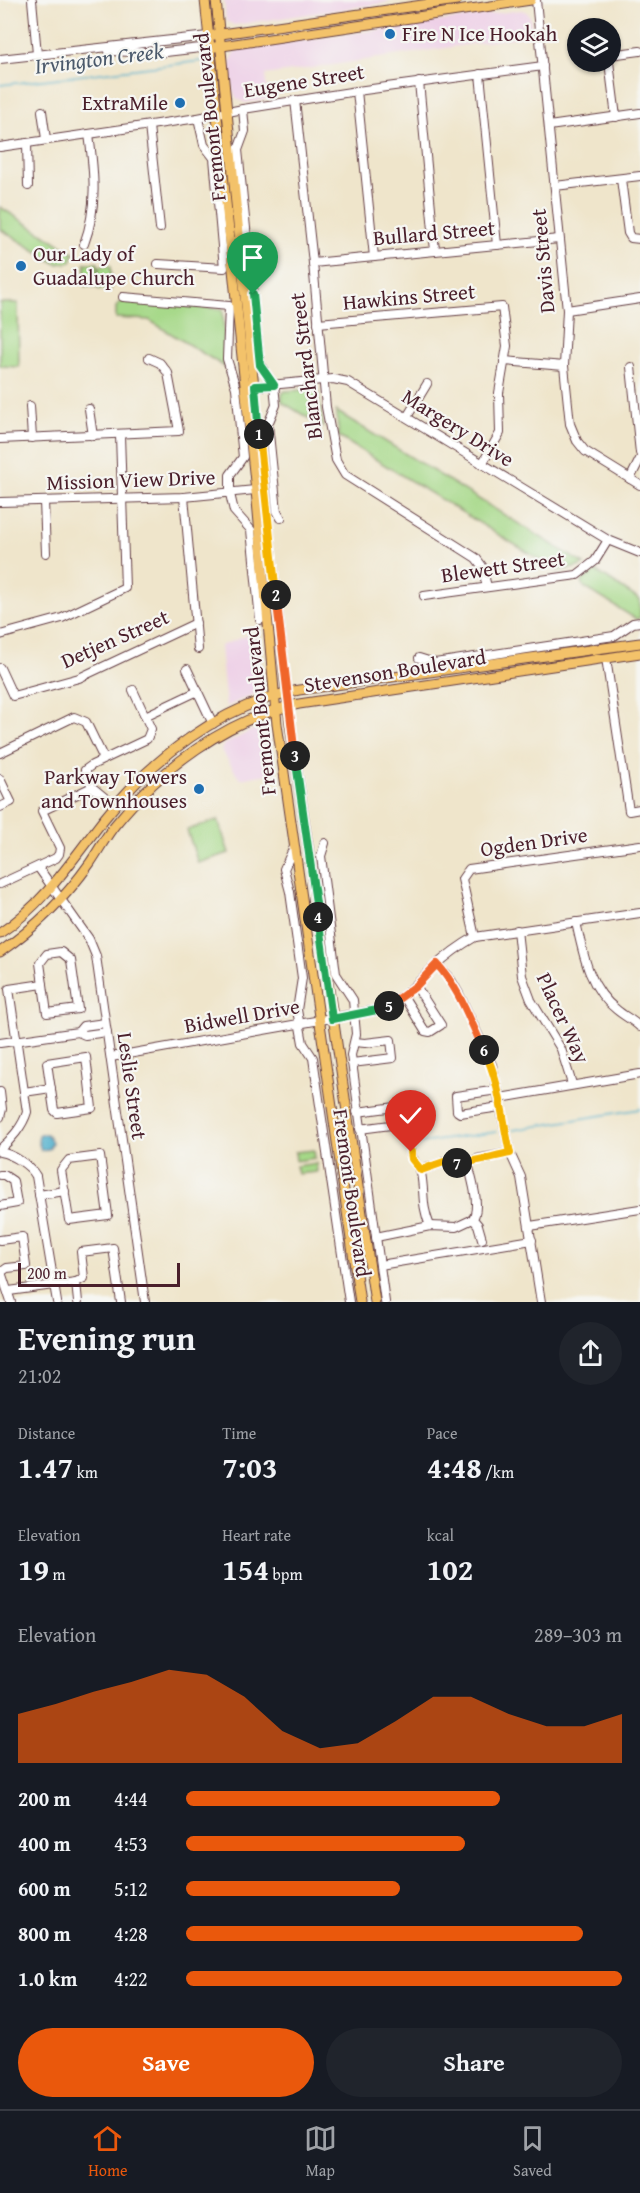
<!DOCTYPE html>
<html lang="en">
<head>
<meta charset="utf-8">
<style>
  body { margin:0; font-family:"Gentium Book Plus",serif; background:#20242c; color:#f1f3f6; height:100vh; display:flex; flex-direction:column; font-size:22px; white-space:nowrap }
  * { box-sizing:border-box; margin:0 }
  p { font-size:20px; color:#9ea1a6 }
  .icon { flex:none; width:33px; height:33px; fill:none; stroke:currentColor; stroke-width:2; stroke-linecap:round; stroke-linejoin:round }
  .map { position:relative; height:1302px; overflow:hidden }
  .details { display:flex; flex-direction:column; background:#171b24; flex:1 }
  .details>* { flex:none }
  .tools { position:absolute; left:567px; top:18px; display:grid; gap:12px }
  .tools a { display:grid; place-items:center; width:54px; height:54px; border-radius:50%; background:#171b24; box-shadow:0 2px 4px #0004; font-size:30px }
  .scale { position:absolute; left:18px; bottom:15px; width:162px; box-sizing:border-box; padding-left:6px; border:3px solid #4a1f2b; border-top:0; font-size:16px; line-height:21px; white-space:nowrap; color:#4a1f2b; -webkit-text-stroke:4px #f6f6f2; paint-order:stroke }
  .pin { position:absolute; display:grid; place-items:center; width:51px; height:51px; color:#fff; margin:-62px -26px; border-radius:50% 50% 50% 0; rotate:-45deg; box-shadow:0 0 6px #0007 }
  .pin .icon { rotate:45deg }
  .km { position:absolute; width:30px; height:30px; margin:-15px; border-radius:50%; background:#222; color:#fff; font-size:16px; line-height:30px; text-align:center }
  .round { display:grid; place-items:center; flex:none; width:63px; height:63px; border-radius:32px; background:#20242c }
  .head { display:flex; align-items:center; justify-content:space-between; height:102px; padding:0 18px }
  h1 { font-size:33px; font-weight:600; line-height:45px }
  .figures { display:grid; grid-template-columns:repeat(3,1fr); gap:9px; height:102px; padding:6px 18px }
  .figures div { display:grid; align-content:center }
  .figures b { font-size:30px; font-weight:600 }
  .figures small { font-size:16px; font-weight:400 }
  .figures p { font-size:16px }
  .chart { height:168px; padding:12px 18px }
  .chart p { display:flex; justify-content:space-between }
  .chart svg { width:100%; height:108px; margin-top:6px; fill:#ea580c; opacity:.7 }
  .cta { display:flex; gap:12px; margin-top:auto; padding:12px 18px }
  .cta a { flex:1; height:69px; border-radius:36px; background:#ea580c; color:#fff; font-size:24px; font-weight:600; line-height:69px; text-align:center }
  .cta a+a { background:#20242c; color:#f1f3f6 }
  ul { padding:0 18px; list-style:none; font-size:20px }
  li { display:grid; grid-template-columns:96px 72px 1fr; align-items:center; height:45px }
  li i { height:15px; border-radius:8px; background:#ea580c }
  .menu { display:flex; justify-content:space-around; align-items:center; height:84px; border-top:2px solid #363941; background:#171b24; font-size:16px; color:#9ea1a6 }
  .menu a { display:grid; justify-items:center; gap:3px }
  .menu .active { color:#ea580c }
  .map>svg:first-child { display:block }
  .built { fill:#eed0e7 }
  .green { fill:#a5d887; stroke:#787c59; stroke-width:1.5 }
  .water { fill:#4dafcc; stroke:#4c677c; stroke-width:1.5 }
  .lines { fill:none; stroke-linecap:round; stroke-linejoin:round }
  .stream { stroke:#4dafcc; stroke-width:1.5 }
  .minor-casing { stroke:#633d43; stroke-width:10 }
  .major-casing { stroke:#633d43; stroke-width:11 }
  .minor { stroke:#fff; stroke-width:8 }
  .major { stroke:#f3c26a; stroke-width:9 }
  .split-1-casing { stroke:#fff; stroke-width:12 }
  .split-2-casing { stroke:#fff; stroke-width:12 }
  .split-3-casing { stroke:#fff; stroke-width:12 }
  .split-4-casing { stroke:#fff; stroke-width:12 }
  .split-5-casing { stroke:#fff; stroke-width:12 }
  .split-6-casing { stroke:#fff; stroke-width:12 }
  .split-7-casing { stroke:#fff; stroke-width:12 }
  .split-8-casing { stroke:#fff; stroke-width:12 }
  .split-1 { stroke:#22a559; stroke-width:8 }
  .split-2 { stroke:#f5b400; stroke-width:8 }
  .split-3 { stroke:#f0652b; stroke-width:8 }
  .split-4 { stroke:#22a559; stroke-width:8 }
  .split-5 { stroke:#22a559; stroke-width:8 }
  .split-6 { stroke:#f0652b; stroke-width:8 }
  .split-7 { stroke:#f5b400; stroke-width:8 }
  .split-8 { stroke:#f5b400; stroke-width:8 }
  .poi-dot { fill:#1f6fb2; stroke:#f6f6f2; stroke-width:2 }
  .labels { text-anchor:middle; stroke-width:4.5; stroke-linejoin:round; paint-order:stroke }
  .poi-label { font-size:21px; fill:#4a1f2b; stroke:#f6f6f2; text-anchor:start }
  .street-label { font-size:21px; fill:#4a1f2b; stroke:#f6f6f2 }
  .water-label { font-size:22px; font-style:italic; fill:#4b596b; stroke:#f6f6f2 }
</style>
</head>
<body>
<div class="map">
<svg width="640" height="1302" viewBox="0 0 640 1302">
  <rect width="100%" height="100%" fill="#f6f6f2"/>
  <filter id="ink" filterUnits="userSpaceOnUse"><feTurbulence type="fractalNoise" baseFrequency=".0167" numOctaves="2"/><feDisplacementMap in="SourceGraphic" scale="12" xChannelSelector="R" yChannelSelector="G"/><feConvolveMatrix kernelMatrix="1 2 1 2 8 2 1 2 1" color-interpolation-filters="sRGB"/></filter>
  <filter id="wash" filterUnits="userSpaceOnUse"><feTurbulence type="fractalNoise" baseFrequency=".008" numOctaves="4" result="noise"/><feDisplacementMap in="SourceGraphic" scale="24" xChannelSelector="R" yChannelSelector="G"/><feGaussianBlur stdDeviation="1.35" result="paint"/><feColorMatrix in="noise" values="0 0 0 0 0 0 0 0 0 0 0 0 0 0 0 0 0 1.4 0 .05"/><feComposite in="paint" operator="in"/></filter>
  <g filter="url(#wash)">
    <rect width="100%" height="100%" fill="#efe5cb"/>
    <g class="built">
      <polygon points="224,0 391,0 385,3 234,25 226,21"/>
      <polygon points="521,10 527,12 530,17 532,35 265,75 268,99 245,103 237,99 233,92 230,63 235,51 239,49"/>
      <polygon points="258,631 262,682 254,694 226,707 220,646"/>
      <polygon points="254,729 263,730 269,737 274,767 267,774 240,779 221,750 223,745"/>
    </g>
    <g class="green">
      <polygon points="0,207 74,253 71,262 57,264 0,229"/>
      <polygon points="85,263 98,263 97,287 85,286"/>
      <polygon points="99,266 111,266 111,290 98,289"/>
      <polygon points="122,301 223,309 225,367 149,320 116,318 116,307"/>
      <polygon points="0,303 18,303 19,367 0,366"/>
      <polygon points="317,389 318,390 323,427 282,402 282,394 285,391"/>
      <polygon points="336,411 584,564 578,567 558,571 339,437"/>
      <polygon points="596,571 640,600 640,618 636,619 584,587 582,581"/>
      <polygon points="218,820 229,853 198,863 187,830"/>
      <polygon points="314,1150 315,1158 296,1161 295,1152"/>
      <polygon points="316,1163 317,1172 298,1174 296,1166"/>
    </g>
    <polygon class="water" points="47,1134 52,1142 49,1149 41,1150 38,1141 39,1135"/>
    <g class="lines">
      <g class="stream">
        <polyline points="0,85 201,61"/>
        <polyline points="513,1130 640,1109"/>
        <polyline points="415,1144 496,1132"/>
      </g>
    </g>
  </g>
  <g filter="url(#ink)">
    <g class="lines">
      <defs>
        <g id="minor">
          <polyline points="32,0 37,54"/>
          <polyline points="536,0 567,310 564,366 570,424 577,441 585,451 640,485"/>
          <polyline points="109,51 157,53 209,47"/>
          <polyline points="610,55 640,51"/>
          <polyline points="0,59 208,36"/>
          <polyline points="609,62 616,117"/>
          <polyline points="480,74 497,245"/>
          <polyline points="419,82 435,251"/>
          <polyline points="357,91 374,257"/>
          <polyline points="295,100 313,263 326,407 336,460 345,475 476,558 482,566 487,587"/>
          <polyline points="243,109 245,131 238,150 260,365 274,385 276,405 268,424 277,511 281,518"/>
          <polyline points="42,111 46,139"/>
          <polyline points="149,126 160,228"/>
          <polyline points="549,126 640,113"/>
          <polyline points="27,143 28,186"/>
          <polyline points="0,147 198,118 243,109 357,91 543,66"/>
          <polyline points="621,179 628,233 631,238 640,239"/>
          <polyline points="555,186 640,176"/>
          <path d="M84 244C98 207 94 172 89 134"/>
          <polyline points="313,263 559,239"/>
          <polyline points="158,264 224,268 214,158 204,145 198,118"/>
          <polyline points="123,297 229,306 227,359 236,388 243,457 230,475 230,494 234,511 251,530 260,620"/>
          <polyline points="567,310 640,299"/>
          <polyline points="318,323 502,307 507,346 499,393 500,433 482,464"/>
          <polyline points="504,361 564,366"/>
          <polyline points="631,367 640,453"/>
          <polyline points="249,387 333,379 348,382 608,540 640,553"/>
          <polyline points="30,406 32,438"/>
          <polyline points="89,409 93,436"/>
          <polyline points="407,417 427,384"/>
          <polyline points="0,439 179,431 168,373 160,363 149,358"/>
          <polyline points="630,479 640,459"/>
          <polyline points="184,497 198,649"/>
          <polyline points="44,501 46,553"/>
          <polyline points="0,502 184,497 255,490"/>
          <polyline points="424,596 577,575 595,561 608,540"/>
          <polyline points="0,635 62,618 125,588 120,435"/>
          <polyline points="419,658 435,663 614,636 633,623 640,622"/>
          <polyline points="606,658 629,811 640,809"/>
          <polyline points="0,668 13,696 79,678 196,623"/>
          <polyline points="187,669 213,724"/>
          <polyline points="145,716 198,691"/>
          <polyline points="0,753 74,717 86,722 104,759"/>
          <polyline points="0,779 11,802 0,807"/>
          <polyline points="92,787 115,806"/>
          <polyline points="325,843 321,856 336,974 353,1000 356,1034 351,1055 385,1302"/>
          <polyline points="294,847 284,869 290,892 302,978 297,1010 303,1043 313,1058 349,1302"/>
          <polyline points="38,867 89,939 96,956 145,1302"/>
          <polyline points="0,884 56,858 59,854 60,848 42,811 92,787 85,770 92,765 147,739 151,729 133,690"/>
          <path d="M576 922C583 954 589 989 617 1010 624 1016 633 1020 640 1027"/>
          <polyline points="517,930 522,976 531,1000 561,1049 572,1084"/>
          <polyline points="475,937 462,879 469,869 640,845"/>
          <polygon points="61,952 71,960 78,1009 47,1013 40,963 47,954"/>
          <polyline points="437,964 451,980 459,994 492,1065 510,1153 521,1177 541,1302"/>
          <polyline points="404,997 425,1031 430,1032 441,1025 416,986"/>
          <polyline points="78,1032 85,1035 107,1032"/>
          <polyline points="0,1043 78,1032 83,1026 105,1023"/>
          <polygon points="86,1057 92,1108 57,1113 54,1110 47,1063"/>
          <path d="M111 1057 377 1010C401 1002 415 985 433 968 446 956 459 946 475 937L640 913"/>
          <polyline points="352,1063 393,1058 391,1040 365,1043 355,1042"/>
          <polyline points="498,1090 456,1096 457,1111 460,1113 500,1107"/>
          <polyline points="0,1092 2,1109 0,1117"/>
          <polyline points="24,1092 51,1088"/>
          <polyline points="500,1098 640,1074"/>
          <path d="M357 1112 396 1107C402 1109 403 1116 401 1122L398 1124 360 1129"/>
          <path d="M0 1149C11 1140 23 1126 27 1112L9 989 43 984"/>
          <path d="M0 1152C12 1154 30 1165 36 1176L57 1302"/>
          <path d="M411 1152C412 1162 420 1166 421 1173 425 1194 421 1204 430 1226"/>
          <polygon points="100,1156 108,1215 69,1220 61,1170 69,1160"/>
          <path d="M468 1163C471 1178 481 1205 473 1219L478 1225 482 1239"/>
          <polyline points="421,1170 444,1162 468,1163 477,1159 510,1153"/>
          <polyline points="0,1175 4,1175 13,1181 17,1203 0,1206"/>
          <polyline points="39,1195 65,1191"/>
          <polyline points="530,1226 640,1209"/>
          <polyline points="376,1237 430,1226 456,1227 473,1219"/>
          <polyline points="0,1240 22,1237 26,1266 7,1268 0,1273"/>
          <polyline points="380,1265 532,1240"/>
          <polyline points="1,1272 11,1302"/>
          <polyline points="76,1282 78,1302"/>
          <polyline points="9,1291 76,1282 84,1278 81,1252 113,1248 121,1302"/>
        </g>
        <g id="major">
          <polyline points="205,0 257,501 277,724 360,1302"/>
          <polyline points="216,0 264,489 290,724 375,1302"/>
          <polyline points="214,35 457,0"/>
          <polyline points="215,47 531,0"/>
          <path d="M0 933C44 904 72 860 104 819 151 759 223 704 299 690L640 643"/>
          <path d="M0 952C35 928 66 897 90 863 99 850 106 836 115 825 160 769 227 718 299 704L640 653"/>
        </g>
      </defs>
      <use href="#minor" class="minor-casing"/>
      <use href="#major" class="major-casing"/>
      <use href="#minor" class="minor"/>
      <use href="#major" class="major"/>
    </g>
  </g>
  <g class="lines" filter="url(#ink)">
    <defs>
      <polyline id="split-1" points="253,294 260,365 274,385 255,386 259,434"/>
      <polyline id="split-2" points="259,434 276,595"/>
      <polyline id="split-3" points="276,595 295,756"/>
      <polyline id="split-4" points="295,756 318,917"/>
      <polyline id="split-5" points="318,917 332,1019 377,1010 389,1006"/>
      <path id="split-6" d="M389 1006 416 986 437 964C460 990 469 1019 484 1050"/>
      <path id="split-7" d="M457 1163C471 1163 494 1156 510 1153 502 1118 500 1082 484 1050"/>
      <polyline id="split-8" points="411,1152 412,1159 421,1170 444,1162 457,1163"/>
    </defs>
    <use href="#split-1" class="split-1-casing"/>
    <use href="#split-2" class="split-2-casing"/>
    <use href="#split-3" class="split-3-casing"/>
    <use href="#split-4" class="split-4-casing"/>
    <use href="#split-5" class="split-5-casing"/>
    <use href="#split-6" class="split-6-casing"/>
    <use href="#split-7" class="split-7-casing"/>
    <use href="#split-8" class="split-8-casing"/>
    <use href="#split-1" class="split-1"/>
    <use href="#split-2" class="split-2"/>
    <use href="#split-3" class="split-3"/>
    <use href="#split-4" class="split-4"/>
    <use href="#split-5" class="split-5"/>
    <use href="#split-6" class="split-6"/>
    <use href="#split-7" class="split-7"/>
    <use href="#split-8" class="split-8"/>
  </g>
  <g class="poi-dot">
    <circle cx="390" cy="34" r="6"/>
    <circle cx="180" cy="103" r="6"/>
    <circle cx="21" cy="266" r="6"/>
    <circle cx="199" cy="789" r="6"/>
  </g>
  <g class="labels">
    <g class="poi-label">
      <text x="402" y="41">Fire N Ice Hookah</text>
      <text x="168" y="110" text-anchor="end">ExtraMile</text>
      <text x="33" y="261">Our Lady of<tspan x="33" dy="24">Guadalupe Church</tspan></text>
      <text x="187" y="784" text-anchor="end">Parkway Towers<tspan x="187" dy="24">and Townhouses</tspan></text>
    </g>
    <g class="street-label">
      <text transform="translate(304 81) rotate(-9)" y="7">Eugene Street</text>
      <text transform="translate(210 117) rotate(-96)" y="7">Fremont Boulevard</text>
      <text transform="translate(434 233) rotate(-5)" y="7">Bullard Street</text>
      <text transform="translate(543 261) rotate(-95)" y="7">Davis Street</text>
      <text transform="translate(409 297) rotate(-5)" y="7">Hawkins Street</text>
      <text transform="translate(306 366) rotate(-97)" y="7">Blanchard Street</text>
      <text transform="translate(458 428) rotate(32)" y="7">Margery Drive</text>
      <text transform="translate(131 480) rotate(-2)" y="7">Mission View Drive</text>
      <text transform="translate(503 567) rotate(-8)" y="7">Blewett Street</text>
      <text transform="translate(115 639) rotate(-24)" y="7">Detjen Street</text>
      <text transform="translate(395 671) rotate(-9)" y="7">Stevenson Boulevard</text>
      <text transform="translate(260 711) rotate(-96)" y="7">Fremont Boulevard</text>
      <text transform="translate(534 842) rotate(-8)" y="7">Ogden Drive</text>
      <text transform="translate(242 1016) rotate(-10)" y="7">Bidwell Drive</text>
      <text transform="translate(563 1018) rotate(65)" y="7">Placer Way</text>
      <text transform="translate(132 1086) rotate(82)" y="7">Leslie Street</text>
      <text transform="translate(352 1193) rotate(82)" y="7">Fremont Boulevard</text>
    </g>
    <g class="water-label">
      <text transform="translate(99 58) rotate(-7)" y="8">Irvington Creek</text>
    </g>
  </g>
</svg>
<div class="tools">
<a><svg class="icon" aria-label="layers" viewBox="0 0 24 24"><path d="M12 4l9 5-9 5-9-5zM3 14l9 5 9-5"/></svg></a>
</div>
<div class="scale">200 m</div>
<div class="pin" style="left:253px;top:294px;background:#1e9e55"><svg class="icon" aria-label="arrive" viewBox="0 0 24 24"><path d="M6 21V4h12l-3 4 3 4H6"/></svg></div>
<div class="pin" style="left:411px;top:1152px;background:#d93025"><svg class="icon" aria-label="check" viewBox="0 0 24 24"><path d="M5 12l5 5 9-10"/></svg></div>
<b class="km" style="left:259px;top:434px">1</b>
<b class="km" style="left:276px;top:595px">2</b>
<b class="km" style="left:295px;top:756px">3</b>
<b class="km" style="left:318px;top:917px">4</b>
<b class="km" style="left:389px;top:1006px">5</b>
<b class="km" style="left:484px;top:1050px">6</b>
<b class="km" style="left:457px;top:1163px">7</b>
</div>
<section class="details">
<div class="head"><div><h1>Evening run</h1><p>21:02</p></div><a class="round"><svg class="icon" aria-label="share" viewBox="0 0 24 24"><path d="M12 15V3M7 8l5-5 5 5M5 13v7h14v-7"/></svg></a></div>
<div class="figures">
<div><p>Distance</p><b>1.47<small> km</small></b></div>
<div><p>Time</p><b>7:03</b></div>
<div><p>Pace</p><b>4:48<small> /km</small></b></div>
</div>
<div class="figures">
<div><p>Elevation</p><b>19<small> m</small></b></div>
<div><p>Heart rate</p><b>154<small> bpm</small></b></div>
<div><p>kcal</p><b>102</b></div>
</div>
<div class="chart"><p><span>Elevation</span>289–303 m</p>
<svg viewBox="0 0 160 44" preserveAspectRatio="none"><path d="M0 44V24L10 20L20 15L30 11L40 6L50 8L60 17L70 31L80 38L90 36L100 27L110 17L120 17L130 24L140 29L150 29L160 24V44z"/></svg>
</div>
<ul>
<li><b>200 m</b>4:44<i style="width:72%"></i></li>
<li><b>400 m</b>4:53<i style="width:64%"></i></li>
<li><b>600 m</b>5:12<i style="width:49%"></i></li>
<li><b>800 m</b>4:28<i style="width:91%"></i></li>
<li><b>1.0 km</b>4:22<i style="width:100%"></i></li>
</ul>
<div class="cta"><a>Save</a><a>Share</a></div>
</section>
<nav class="menu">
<a class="active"><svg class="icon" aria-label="home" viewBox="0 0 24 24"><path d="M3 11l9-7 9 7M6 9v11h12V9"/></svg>Home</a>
<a><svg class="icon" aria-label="map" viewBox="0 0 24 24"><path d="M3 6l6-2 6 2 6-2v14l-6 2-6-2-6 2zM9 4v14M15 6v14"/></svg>Map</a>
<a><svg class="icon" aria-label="saved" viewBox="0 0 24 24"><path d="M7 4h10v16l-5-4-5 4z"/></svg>Saved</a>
</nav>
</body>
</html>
